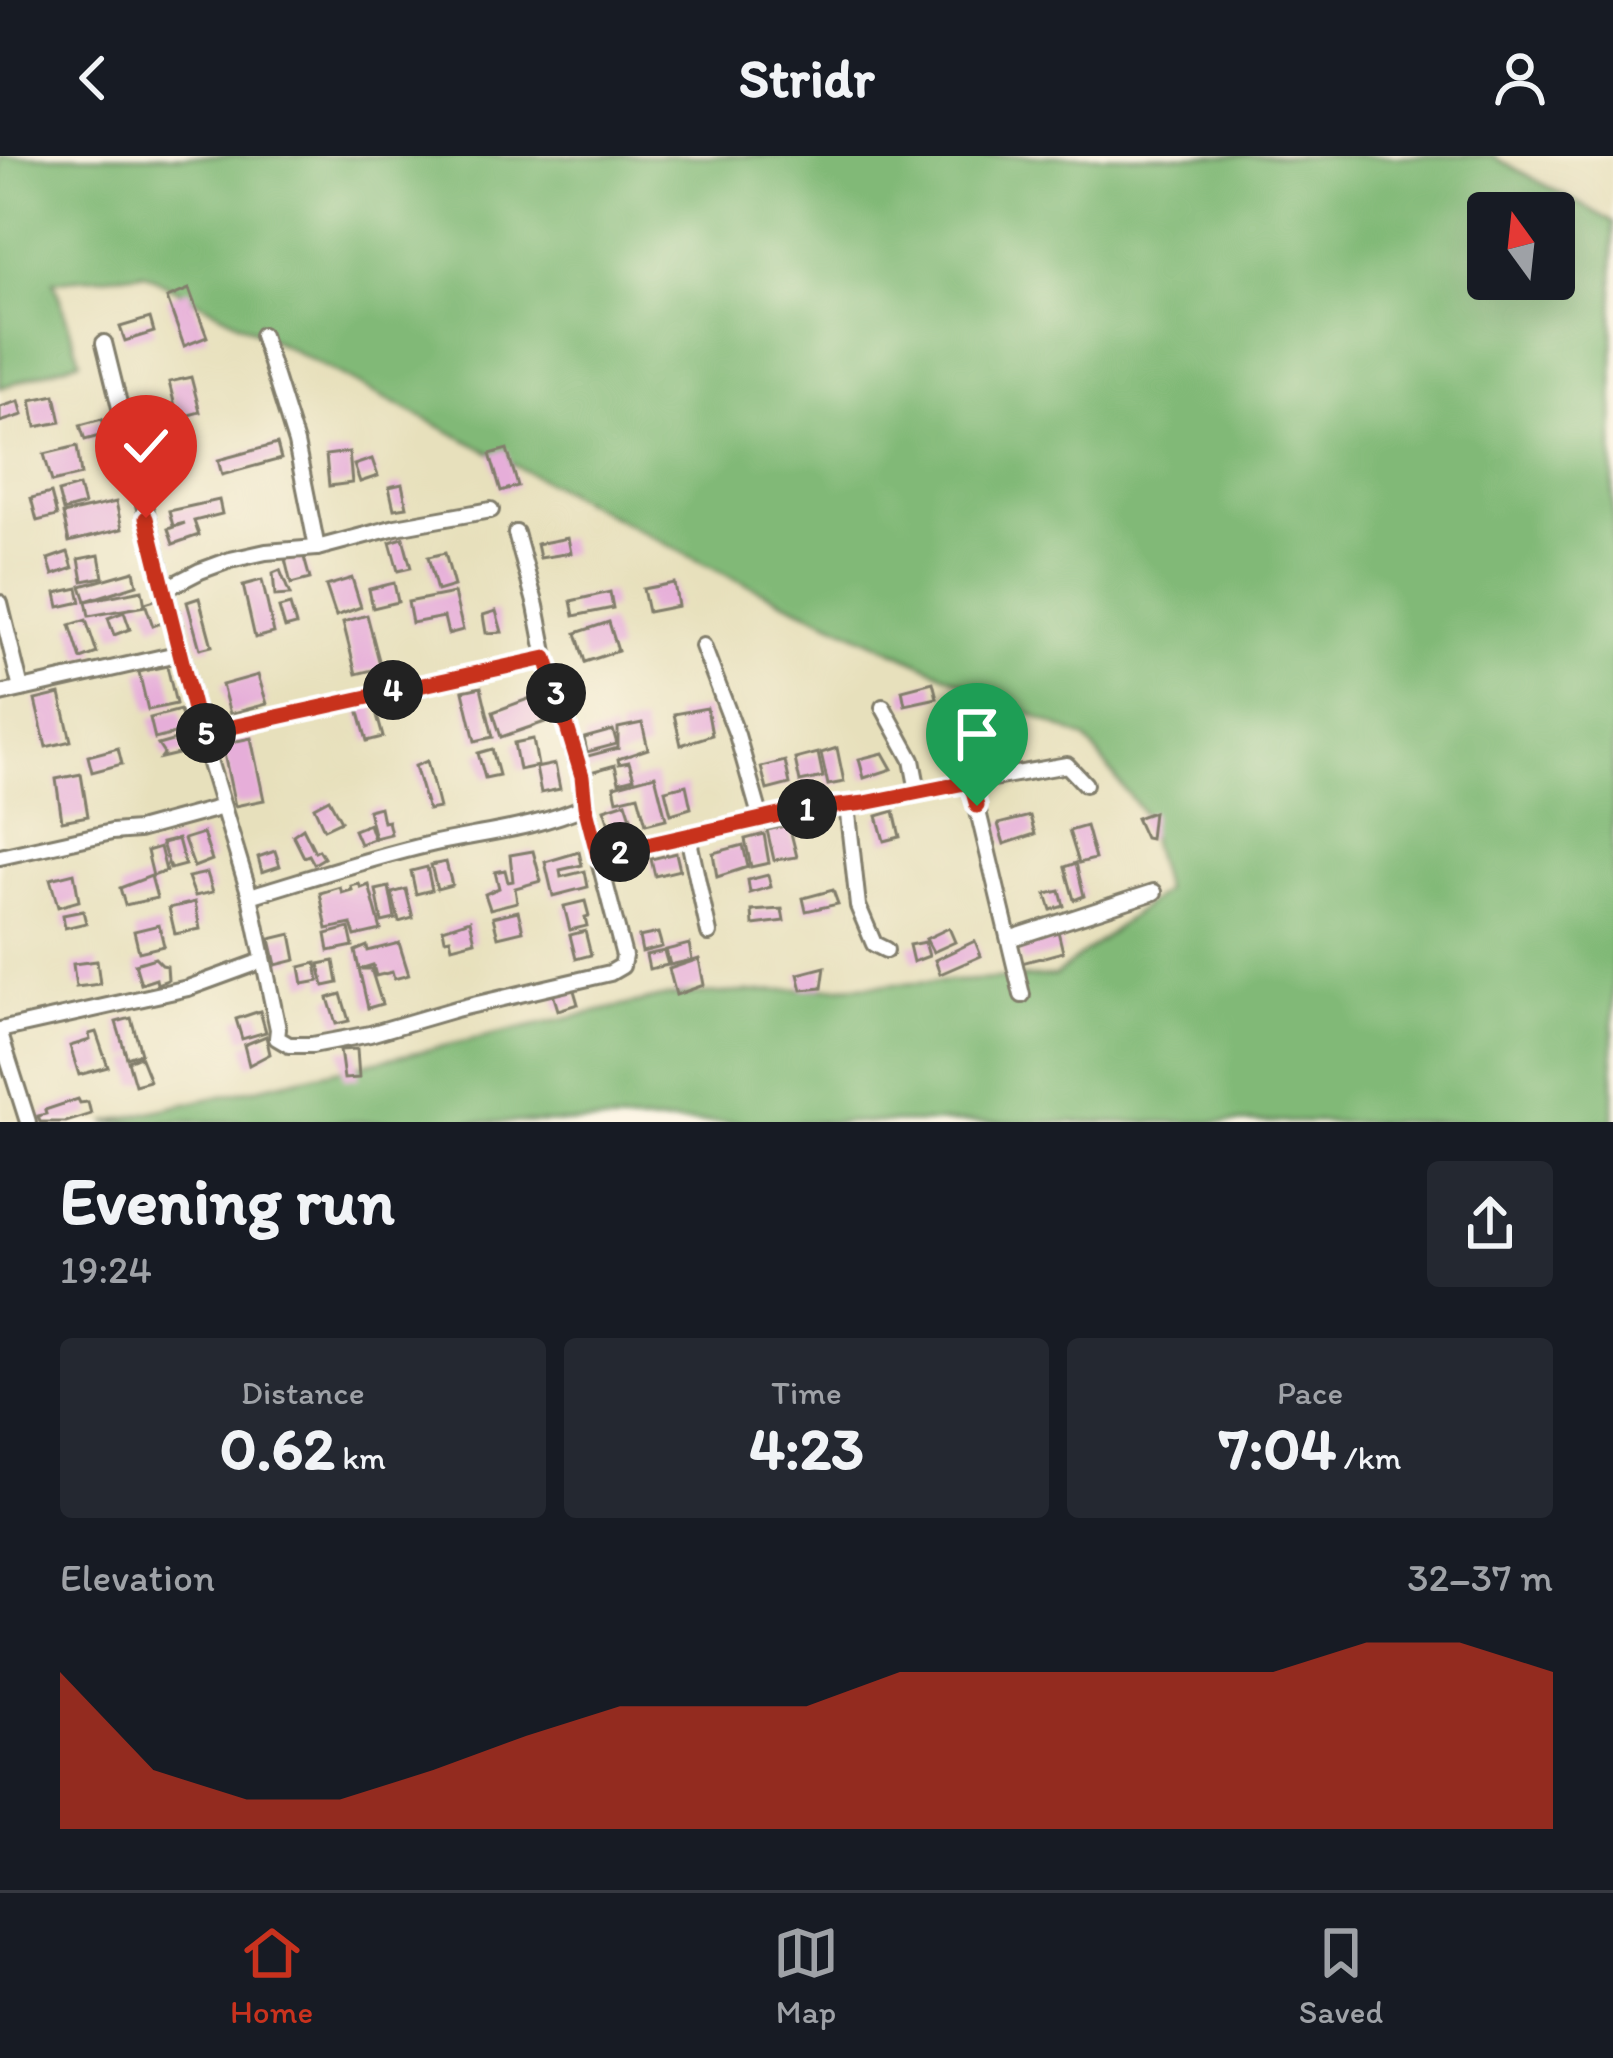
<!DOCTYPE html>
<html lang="en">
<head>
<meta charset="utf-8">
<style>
  body { margin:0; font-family:Itim,sans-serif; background:#242831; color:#f1f3f6; height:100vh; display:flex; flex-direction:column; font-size:45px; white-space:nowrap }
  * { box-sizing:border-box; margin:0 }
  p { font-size:39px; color:#9ea1a6 }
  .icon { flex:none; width:66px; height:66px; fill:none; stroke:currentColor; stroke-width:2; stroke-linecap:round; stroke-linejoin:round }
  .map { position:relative; height:966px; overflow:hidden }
  .panel { display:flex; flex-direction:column; background:#171b24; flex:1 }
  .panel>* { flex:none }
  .needle { width:78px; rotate:345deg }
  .buttons { position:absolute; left:1467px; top:36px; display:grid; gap:24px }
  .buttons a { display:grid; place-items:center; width:108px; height:108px; border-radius:12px; background:#171b24; box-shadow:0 12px 48px #0002; font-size:60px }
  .pin { position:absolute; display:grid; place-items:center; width:102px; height:102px; color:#fff; margin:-123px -51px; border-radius:50% 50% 50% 0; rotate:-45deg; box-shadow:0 0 12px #0007 }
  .pin .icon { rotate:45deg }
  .km { position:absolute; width:60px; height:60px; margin:-30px; border-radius:50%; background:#222; color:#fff; font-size:33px; line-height:60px; text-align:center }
  .round { display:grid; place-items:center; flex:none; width:126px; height:126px; border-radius:12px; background:#242831 }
  .head { display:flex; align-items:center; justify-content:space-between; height:204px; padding:0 60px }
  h1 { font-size:66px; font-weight:800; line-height:90px }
  .figures { display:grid; grid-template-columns:repeat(3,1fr); gap:18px; height:204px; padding:12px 60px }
  .figures div { display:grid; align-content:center; border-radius:12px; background:#242831; text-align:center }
  .figures b { font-size:60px; font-weight:800 }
  .figures small { font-size:33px; font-weight:400 }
  .figures p { font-size:33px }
  .chart { height:336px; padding:24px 60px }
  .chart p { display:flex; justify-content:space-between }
  .chart svg { width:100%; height:216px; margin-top:12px; fill:#c8321e; opacity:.7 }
  header { display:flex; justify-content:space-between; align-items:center; height:156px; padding:0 60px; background:#171b24; font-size:54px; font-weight:800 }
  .tab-bar { display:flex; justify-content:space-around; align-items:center; height:168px; border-top:3px solid #363941; background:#171b24; font-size:33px; color:#9ea1a6 }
  .tab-bar a { display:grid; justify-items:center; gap:6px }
  .tab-bar .current { color:#c8321e }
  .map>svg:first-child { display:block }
  .forest { fill:#81b977; stroke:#4e6a4a; stroke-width:3; fill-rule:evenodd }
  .building { fill:#e6aed9 }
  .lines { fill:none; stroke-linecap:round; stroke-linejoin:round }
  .street-casing { stroke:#827e6c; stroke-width:20 }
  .street { stroke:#fff; stroke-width:14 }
  .route-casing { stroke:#fff; stroke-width:24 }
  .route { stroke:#c8321e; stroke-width:15 }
</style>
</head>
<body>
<header><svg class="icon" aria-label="back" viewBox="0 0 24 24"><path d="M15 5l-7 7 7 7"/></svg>Stridr<svg class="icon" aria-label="person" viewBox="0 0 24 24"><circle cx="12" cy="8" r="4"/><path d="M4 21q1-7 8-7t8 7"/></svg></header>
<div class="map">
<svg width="1613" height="966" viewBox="0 0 1613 966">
  <rect width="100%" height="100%" fill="#fcf5e5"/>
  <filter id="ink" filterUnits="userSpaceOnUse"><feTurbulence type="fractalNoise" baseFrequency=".00833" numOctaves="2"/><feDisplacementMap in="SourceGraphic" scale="24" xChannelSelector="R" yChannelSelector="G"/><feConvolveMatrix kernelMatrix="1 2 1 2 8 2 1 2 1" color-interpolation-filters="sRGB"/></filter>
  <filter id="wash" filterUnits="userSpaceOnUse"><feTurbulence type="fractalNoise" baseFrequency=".004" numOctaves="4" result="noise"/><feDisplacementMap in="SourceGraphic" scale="48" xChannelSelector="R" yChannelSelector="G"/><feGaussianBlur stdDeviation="2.7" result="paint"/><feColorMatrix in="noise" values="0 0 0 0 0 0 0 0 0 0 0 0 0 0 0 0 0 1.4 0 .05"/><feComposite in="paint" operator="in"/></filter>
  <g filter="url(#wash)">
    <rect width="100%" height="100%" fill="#e7e0bc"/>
    <path class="forest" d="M0 0H1492L1613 66V966H105L667 840 1055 820 1164 735 1144 659 1086 583 718 415 144 117 54 125 80 204 0 232ZM1488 57H1554V123H1488Z"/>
    <g id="blocks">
      <g class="building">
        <polygon points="189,133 207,181 184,190 167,142"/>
        <polygon points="150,162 154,176 125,185 120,171"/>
        <polygon points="191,221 200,256 178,262 169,226"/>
        <polygon points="55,239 61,266 36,271 31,244"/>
        <polygon points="19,245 23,259 0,266 0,251"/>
        <polygon points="102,263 107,278 85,284 80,269"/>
        <polygon points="277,288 281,303 222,319 218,304"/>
        <polygon points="77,290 81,319 52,326 44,298"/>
        <polygon points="507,293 518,330 501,335 490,298"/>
        <polygon points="349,296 352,327 329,330 326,299"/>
        <polygon points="372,303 378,320 360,326 354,309"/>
        <polygon points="402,328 407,351 394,353 389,331"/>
        <polygon points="79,330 84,349 63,355 58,336"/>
        <polygon points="51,337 57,360 37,365 31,342"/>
        <polygon points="219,344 222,358 194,365 199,379 173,388 168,373 185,367 173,370 169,355"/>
        <polygon points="116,346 122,373 69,386 63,358"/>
        <polygon points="403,382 411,412 398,415 390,386"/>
        <polygon points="568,382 571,397 540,402 537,388"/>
        <polygon points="68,396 73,412 53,419 48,403"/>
        <polygon points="445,397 454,430 437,435 428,401"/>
        <polygon points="303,398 310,423 291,428 285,403"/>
        <polygon points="99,399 103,421 83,425 79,403"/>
        <polygon points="280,414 290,439 275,440 273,417"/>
        <polygon points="134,415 137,429 86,445 81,430"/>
        <polygon points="352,422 361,451 336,460 326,430"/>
        <polygon points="262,424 274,477 255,482 243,429"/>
        <polygon points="394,427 398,446 373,452 369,433"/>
        <polygon points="674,427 678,450 648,456 643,433"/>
        <polygon points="78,432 81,446 59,451 56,437"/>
        <polygon points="142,434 145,450 89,460 86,445"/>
        <polygon points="610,436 613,452 574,460 571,445"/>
        <polygon points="454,437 463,474 448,478 444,461 412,467 408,446"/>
        <polygon points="199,442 212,490 200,493 187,446"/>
        <polygon points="158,443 166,465 153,470 145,447"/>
        <polygon points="290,449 296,469 285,472 279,452"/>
        <polygon points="496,455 502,476 486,477 483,459"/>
        <polygon points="124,456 130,473 114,479 108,462"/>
        <polygon points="367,459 381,512 356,518 343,466"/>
        <polygon points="86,464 97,497 81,503 70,469"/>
        <polygon points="609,466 618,495 585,506 576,477"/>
        <polygon points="167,510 176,548 148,554 139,516"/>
        <polygon points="258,519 267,548 230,558 222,529"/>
        <polygon points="933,526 937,542 905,549 902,534"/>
        <polygon points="481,531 493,581 475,585 463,535"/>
        <polygon points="60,538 71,585 46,591 35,544"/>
        <polygon points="536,540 545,566 501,581 493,556"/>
        <polygon points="373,545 383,581 367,585 357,549"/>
        <polygon points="707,552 712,579 681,589 674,558"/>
        <polygon points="180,554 186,575 155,583 150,562"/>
        <polygon points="642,567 648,593 618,603 619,608 629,606 634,622 619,626 615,609 587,617 584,601 618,592 618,594 618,572"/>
        <polygon points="613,574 617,588 587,596 584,582"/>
        <polygon points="251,582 264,644 235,650 222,588"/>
        <polygon points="179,583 187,596 161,602 164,598 158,589"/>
        <polygon points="533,583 538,610 519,614 514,587"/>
        <polygon points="118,592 122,608 92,616 88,600"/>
        <polygon points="837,592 844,626 828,629 821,597"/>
        <polygon points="492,593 499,619 485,622 478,597"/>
        <polygon points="818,597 823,621 800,626 795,603"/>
        <polygon points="883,597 892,613 864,622 859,603"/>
        <polygon points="427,605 439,652 428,654 415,610"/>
        <polygon points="785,605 790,628 767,634 761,611"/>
        <polygon points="555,608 560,633 541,637 536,612"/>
        <polygon points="81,618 88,660 62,665 56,623"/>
        <polygon points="655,619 666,663 646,668 638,639 617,644 614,630"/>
        <polygon points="686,629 691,652 671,658 665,634"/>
        <polygon points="329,643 341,665 324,673 314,651"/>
        <polygon points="626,646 635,674 613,680 604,653"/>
        <polygon points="380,651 383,666 388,665 391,678 375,682 368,654"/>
        <polygon points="894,655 900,681 884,685 877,660"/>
        <polygon points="1153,656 1150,683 1145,682 1136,662"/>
        <polygon points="1030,660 1035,678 1004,688 998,668"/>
        <polygon points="369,668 374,683 360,688 354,674"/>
        <polygon points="789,669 797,701 774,704 767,674"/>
        <polygon points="1086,670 1095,703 1079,707 1069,675"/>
        <polygon points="303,672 315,696 319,694 324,702 314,708 309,699 304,701 293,679"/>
        <polygon points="203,677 212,704 194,711 184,683"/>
        <polygon points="764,678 769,707 751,711 745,683"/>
        <polygon points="178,683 185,709 170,713 162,687"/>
        <polygon points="743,689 748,711 717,721 713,697"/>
        <polygon points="160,691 166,715 153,720 147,695"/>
        <polygon points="275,695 280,710 262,716 258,701"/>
        <polygon points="533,695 541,725 515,732 517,746 490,753 485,738 499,732 495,716 505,714 508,726 513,725 510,699"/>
        <polygon points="579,696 582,709 560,714 561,721 585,715 588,731 553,740 545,706"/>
        <polygon points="676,697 680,714 655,720 651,703"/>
        <polygon points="446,706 452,729 437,733 431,709"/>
        <polygon points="1076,707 1084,740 1074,744 1065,711"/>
        <polygon points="427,711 432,734 416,738 411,715"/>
        <polygon points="74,717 79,745 58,751 50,723"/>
        <polygon points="207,717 213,736 195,740 188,721"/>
        <polygon points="768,719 771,731 750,737 748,724"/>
        <polygon points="151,720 157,742 125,749 120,732"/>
        <polygon points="359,728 361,732 369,729 381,774 355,780 351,768 327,773 320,737 340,731 342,737 352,734 351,730"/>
        <polygon points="389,731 395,763 382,766 376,734"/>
        <polygon points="406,733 413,762 399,766 392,737"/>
        <polygon points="833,734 838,748 806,755 803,742"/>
        <polygon points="1060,735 1064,750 1051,754 1046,738"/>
        <polygon points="585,745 589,760 585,761 587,770 570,774 564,750"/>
        <polygon points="195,746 200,773 175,778 169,752"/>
        <polygon points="782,753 784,765 753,769 752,755"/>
        <polygon points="83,755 86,767 65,772 63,759"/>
        <polygon points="518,755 523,775 498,781 493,761"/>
        <polygon points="470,764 475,785 452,791 450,782 445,783 443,773"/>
        <polygon points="159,769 164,790 139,796 134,775"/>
        <polygon points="349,772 353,790 329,795 326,778"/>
        <polygon points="949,772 955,786 933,796 926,783"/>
        <polygon points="585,775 591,799 576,803 570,779"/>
        <polygon points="1058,775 1063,796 1022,807 1017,785"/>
        <polygon points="658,777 662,791 642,796 639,781"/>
        <polygon points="291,778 296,804 276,809 270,783"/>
        <polygon points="975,785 981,800 940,818 935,804"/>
        <polygon points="925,786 929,800 913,806 909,789"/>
        <polygon points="399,787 409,819 394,823 392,816 376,820 373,809 360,813 371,813 382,848 368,852 355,795 367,790 368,795"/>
        <polygon points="689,788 692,804 670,809 666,794"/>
        <polygon points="664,795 668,809 649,813 646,799"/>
        <polygon points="155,802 162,809 167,810 168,824 157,828 156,823 141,828 135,808"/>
        <polygon points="699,803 704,829 676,839 669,813"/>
        <polygon points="97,805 100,828 76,831 73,808"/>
        <polygon points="334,805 338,827 324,830 319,808"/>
        <polygon points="316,807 319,825 303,828 300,811"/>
        <polygon points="825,811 822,832 802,834 798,818"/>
        <polygon points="573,831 578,848 558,854 553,838"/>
        <polygon points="341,838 349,865 336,868 328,842"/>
        <polygon points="260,855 266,876 242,883 236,863"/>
        <polygon points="131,862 141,897 127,902 116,866"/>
        <polygon points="96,876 108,911 79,919 70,890 90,884 89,878"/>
        <polygon points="266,880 270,898 249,909 244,889"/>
        <polygon points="357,893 359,922 344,923 340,894"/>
        <polygon points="140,900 150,925 135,929 128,905"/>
        <polygon points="78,943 80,947 88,946 91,958 66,966 40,966 38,960 46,958 45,954"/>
      </g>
    </g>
  </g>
  <g filter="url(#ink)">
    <use href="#blocks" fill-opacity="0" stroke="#827e6c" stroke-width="3"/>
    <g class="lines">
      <defs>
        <g id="street">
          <polyline points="262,179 296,287 317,392"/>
          <polyline points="104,187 201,578 250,740 278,873 277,882 289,889 312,889 370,878 456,853 610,817 622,810 624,800 585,650"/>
          <polyline points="165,433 200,415 230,404 266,396 317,392 396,371 491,354"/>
          <polyline points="0,447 21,533"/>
          <polyline points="703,490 737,579 761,663"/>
          <polyline points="0,538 181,497"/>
          <polyline points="883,551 912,604 918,635"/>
          <polyline points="201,578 546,502"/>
          <polyline points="971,626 1067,609 1085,628"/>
          <polyline points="847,649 858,750 874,788 886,794"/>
          <polyline points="688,680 709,777"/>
          <polyline points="598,700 801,654 865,647 971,626 1022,839"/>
          <polyline points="0,701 112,676 138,674 223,651"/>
          <path d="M250 740C310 722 370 702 431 688 482 677 537 672 585 650L582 620 546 502 536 450 516 377"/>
          <polyline points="1009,783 1154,736"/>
          <polyline points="0,874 188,832 262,805"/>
          <polyline points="0,878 28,966"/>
        </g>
      </defs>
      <use href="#street" class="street-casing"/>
      <use href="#street" class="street"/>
    </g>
  </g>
  <g class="lines" filter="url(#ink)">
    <defs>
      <polyline id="route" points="146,362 200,578 546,502 582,620 585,650 598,700 801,654 865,647 970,626 977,650"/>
    </defs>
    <use href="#route" class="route-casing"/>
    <use href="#route" class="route"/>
  </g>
</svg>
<div class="buttons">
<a><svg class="needle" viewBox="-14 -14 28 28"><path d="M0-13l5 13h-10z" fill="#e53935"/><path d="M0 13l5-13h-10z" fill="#9ea1a6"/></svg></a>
</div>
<div class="pin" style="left:977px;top:650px;background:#1e9e55"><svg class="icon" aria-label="arrive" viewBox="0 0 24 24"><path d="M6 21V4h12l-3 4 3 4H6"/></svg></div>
<div class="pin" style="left:146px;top:362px;background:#d93025"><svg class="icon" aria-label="check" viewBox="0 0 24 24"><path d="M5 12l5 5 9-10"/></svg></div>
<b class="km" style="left:807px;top:653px">1</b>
<b class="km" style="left:620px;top:696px">2</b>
<b class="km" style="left:556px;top:537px">3</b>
<b class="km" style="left:393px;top:534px">4</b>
<b class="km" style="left:206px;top:577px">5</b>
</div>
<section class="panel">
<div class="head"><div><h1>Evening run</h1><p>19:24</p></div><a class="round"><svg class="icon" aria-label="share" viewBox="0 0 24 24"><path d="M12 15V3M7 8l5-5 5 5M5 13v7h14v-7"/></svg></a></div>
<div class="figures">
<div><p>Distance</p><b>0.62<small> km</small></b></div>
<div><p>Time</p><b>4:23</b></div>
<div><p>Pace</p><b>7:04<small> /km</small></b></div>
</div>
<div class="chart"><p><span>Elevation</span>32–37 m</p>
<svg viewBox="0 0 160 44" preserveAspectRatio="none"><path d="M0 44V12L10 32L20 38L30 38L40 32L50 25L60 19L70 19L80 19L90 12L100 12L110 12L120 12L130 12L140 6L150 6L160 12V44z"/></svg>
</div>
</section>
<nav class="tab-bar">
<a class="current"><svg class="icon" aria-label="home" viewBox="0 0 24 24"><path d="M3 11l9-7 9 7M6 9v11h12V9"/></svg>Home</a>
<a><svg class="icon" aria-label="map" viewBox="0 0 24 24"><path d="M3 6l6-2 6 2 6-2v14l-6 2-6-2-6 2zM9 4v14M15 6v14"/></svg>Map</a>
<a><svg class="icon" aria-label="saved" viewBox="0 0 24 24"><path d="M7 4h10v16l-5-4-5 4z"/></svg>Saved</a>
</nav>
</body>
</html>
